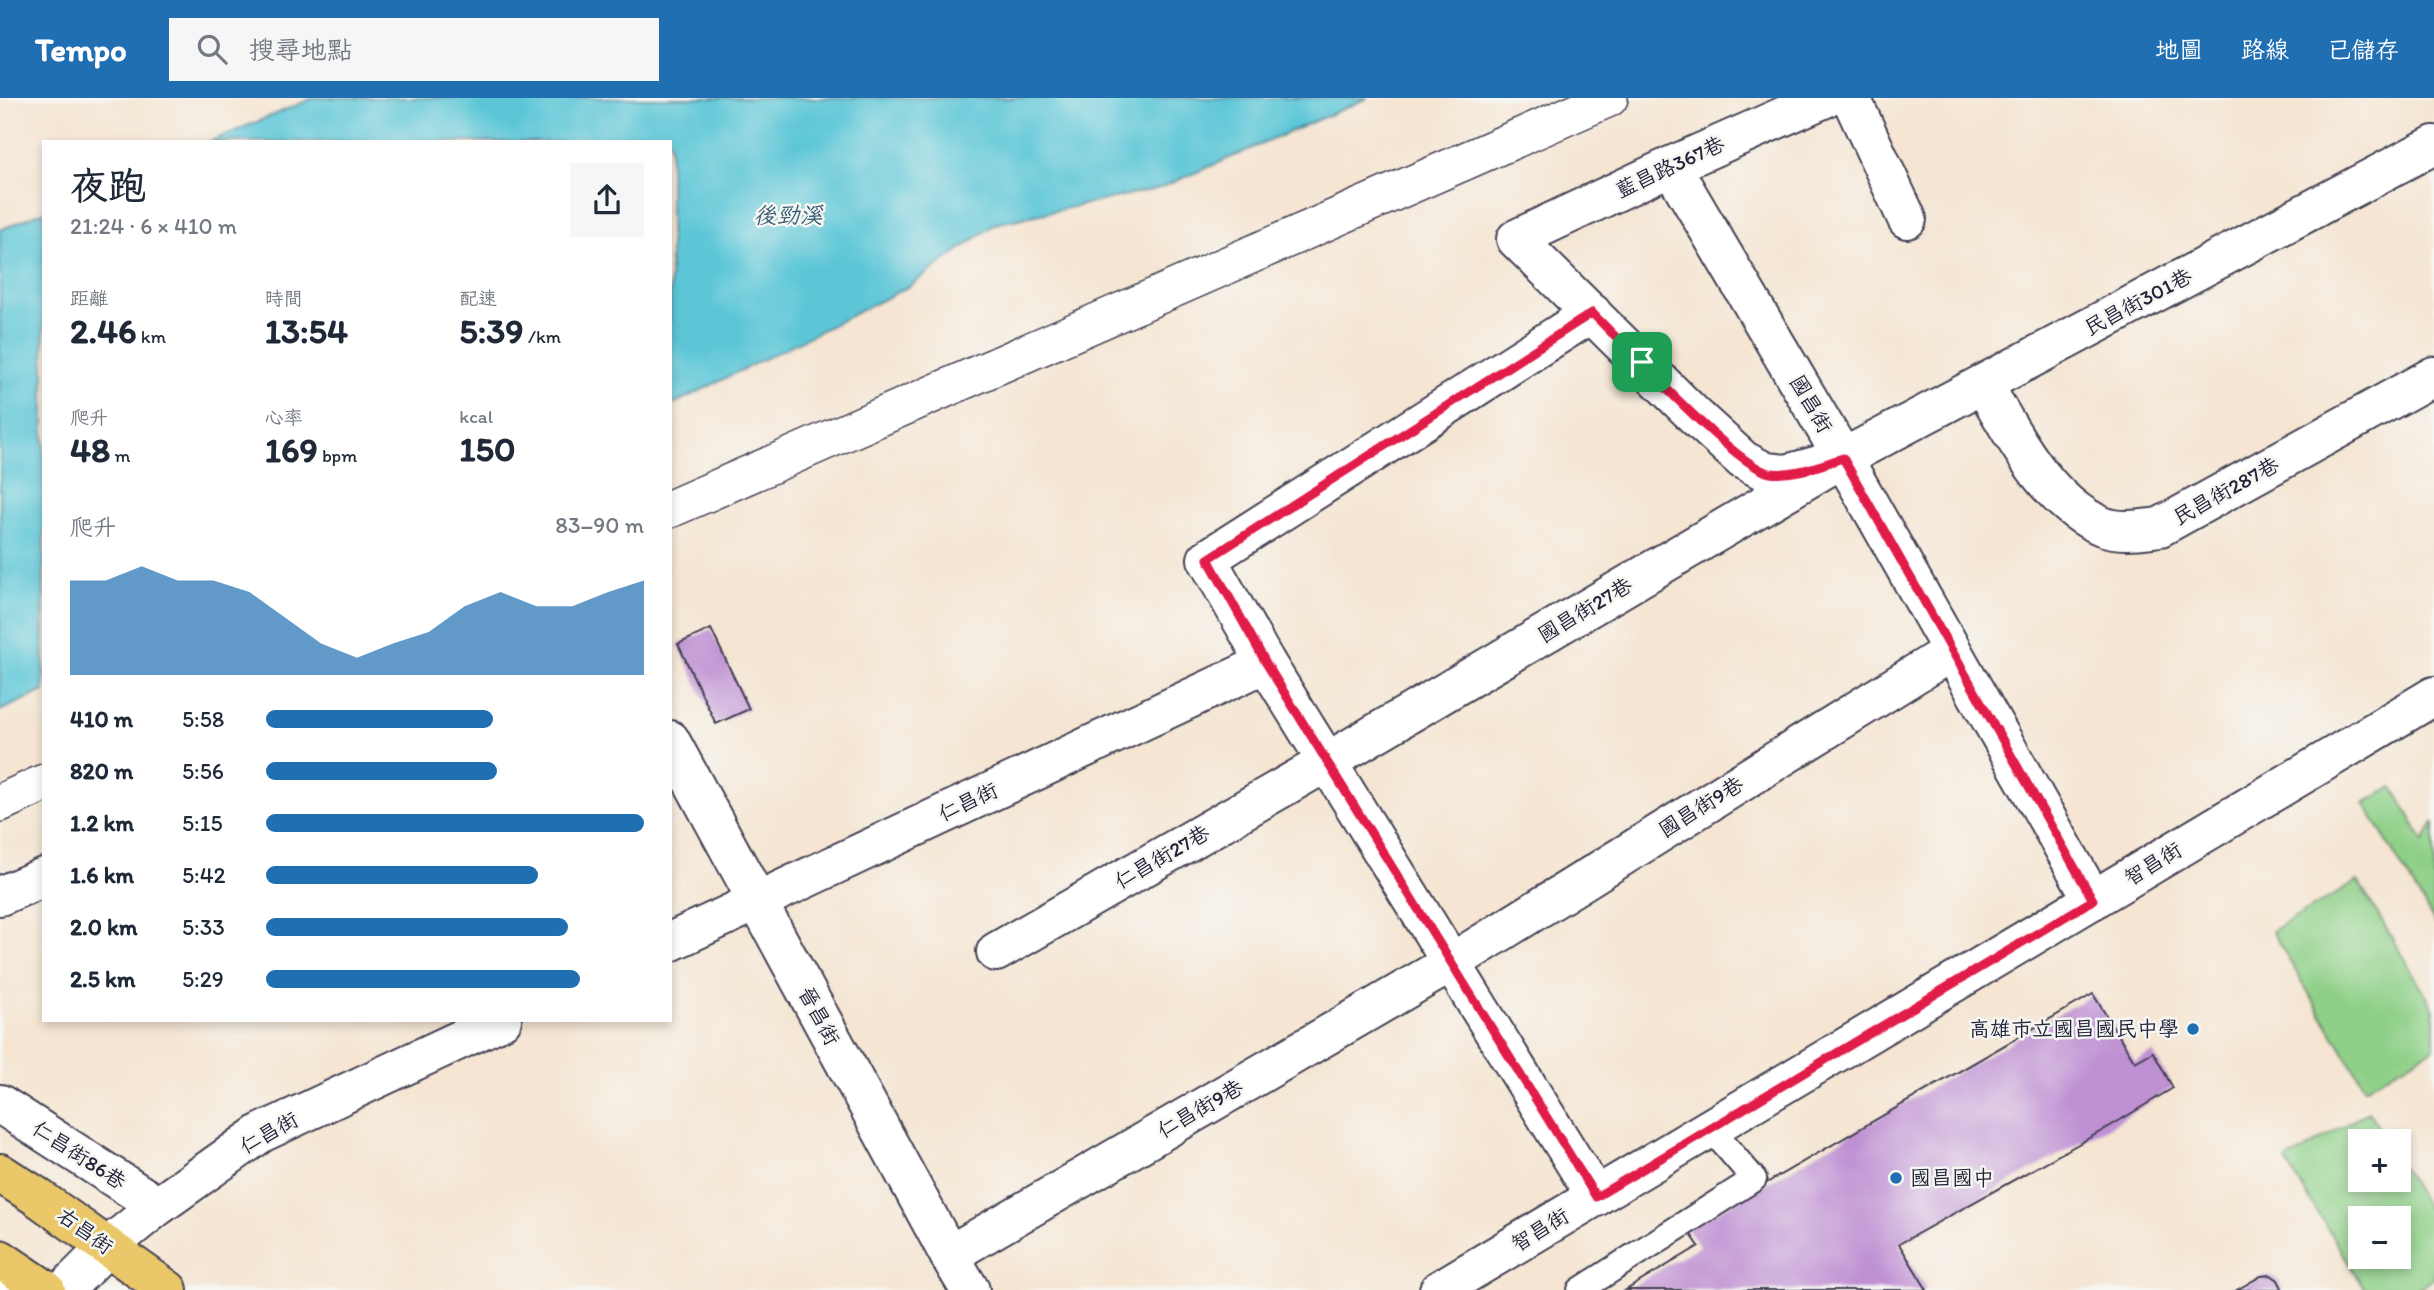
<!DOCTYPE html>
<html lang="zh-TW">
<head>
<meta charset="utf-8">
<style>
  body { margin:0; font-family:Itim,"LXGW WenKai TC",sans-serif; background:#f6f6f7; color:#1f2937; height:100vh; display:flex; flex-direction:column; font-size:26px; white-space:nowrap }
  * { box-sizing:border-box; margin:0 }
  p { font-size:23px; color:#747a83 }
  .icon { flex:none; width:38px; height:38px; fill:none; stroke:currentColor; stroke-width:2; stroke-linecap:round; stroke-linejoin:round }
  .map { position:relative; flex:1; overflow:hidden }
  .drawer { position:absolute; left:42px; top:42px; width:630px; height:882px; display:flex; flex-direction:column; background:#fff; border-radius:0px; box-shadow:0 4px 10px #0003 }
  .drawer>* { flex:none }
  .buttons { position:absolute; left:2348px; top:1031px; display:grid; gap:14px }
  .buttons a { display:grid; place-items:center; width:63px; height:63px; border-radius:0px; background:#fff; box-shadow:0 4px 10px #0003; font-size:35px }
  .pin { position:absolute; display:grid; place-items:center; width:60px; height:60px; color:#fff; margin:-30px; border-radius:14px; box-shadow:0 4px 10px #0006 }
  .round { display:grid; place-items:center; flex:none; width:74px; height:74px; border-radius:0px; background:#f6f6f7 }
  .head { display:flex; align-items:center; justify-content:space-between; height:119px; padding:0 28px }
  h1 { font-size:38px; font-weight:700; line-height:52px }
  .stats { display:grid; grid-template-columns:repeat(3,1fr); gap:10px; height:119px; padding:7px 28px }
  .stats div { display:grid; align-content:center }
  .stats b { font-size:35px; font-weight:700 }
  .stats small { font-size:19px; font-weight:400 }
  .stats p { font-size:19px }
  .chart { height:196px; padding:14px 28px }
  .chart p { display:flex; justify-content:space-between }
  .chart svg { width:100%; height:126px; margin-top:7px; fill:#1f6fb2; opacity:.7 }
  ul { padding:0 28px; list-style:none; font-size:23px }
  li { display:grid; grid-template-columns:112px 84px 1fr; align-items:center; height:52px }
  li i { height:18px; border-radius:9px; background:#1f6fb2 }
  header { display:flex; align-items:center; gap:42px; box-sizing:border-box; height:98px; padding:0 35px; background:#1f6fb2; color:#fff }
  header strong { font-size:33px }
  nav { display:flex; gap:38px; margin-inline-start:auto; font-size:24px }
  .search { width:490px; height:63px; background:#f6f6f7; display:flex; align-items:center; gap:18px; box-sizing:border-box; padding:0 24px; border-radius:0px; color:#747a83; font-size:26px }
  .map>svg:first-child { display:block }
  .green { fill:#8fd088; stroke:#587962; stroke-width:2; fill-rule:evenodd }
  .water { fill:#5cc6d7; stroke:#3f7489; stroke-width:2 }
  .building { fill:#bf91d3 }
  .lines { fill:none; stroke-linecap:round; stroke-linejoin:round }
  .service-casing { stroke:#423f52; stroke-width:28 }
  .pedestrian-casing { stroke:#423f52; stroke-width:40 }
  .minor-casing { stroke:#423f52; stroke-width:42 }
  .primary-casing { stroke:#423f52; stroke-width:42 }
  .service { stroke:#fff; stroke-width:24 }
  .pedestrian { stroke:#fff; stroke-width:37 }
  .minor { stroke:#fff; stroke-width:38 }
  .primary { stroke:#eac769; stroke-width:38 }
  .route-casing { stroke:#fff; stroke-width:14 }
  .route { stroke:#e11d48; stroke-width:9 }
  .poi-dot { fill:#1f6fb2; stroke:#f6f6f2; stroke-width:2.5 }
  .labels { text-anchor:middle; stroke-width:5; stroke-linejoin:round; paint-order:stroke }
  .street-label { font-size:21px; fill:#22223b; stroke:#f6f6f2 }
  .poi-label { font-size:21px; fill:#22223b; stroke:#f6f6f2; text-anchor:end }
  .water-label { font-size:23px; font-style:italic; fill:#365b72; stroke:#f6f6f2 }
</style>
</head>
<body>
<header>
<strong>Tempo</strong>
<div class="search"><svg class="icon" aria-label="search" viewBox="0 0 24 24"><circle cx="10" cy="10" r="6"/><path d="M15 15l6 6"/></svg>搜尋地點</div>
<nav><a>地圖</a><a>路線</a><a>已儲存</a></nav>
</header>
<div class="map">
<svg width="2434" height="1192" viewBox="0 0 2434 1192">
  <rect width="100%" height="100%" fill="#f6f6f2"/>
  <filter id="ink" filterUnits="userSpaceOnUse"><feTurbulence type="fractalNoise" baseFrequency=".0143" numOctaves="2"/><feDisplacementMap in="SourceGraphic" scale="14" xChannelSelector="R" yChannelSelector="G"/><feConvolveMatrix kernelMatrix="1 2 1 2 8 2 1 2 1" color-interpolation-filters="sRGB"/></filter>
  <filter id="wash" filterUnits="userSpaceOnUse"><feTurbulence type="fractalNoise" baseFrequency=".00686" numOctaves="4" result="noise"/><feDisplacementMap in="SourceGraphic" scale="28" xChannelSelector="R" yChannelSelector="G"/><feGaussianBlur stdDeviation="1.57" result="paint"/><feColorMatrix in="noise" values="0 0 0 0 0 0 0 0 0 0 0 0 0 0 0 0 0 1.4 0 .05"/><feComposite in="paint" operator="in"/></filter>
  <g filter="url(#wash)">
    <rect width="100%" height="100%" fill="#f5e5d2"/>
    <g class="green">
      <polygon points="2393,689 2424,744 2434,724 2434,823 2364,705"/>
      <polygon points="2358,783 2434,911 2434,950 2365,990 2272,833"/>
      <path d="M2368 1013 2387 1043H2361V1082H2399V1064L2434 1121V1181L2415 1192H2365L2286 1063ZM2399 1120V1158H2361V1120Z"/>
    </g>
    <g class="water">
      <polygon points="313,0 1368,0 1160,90 995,126 910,188 670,308 670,44 209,44"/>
      <polygon points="44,113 44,593 0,613 0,132"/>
    </g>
    <g id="blocks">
      <g class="building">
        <polygon points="711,531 749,611 716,626 678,546"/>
        <polygon points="2093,896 2135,964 2153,954 2173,990 2107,1030 1899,1146 1927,1192 1626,1192 1699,1148 1687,1131"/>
        <polygon points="2271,1177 2278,1182 2283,1192 2237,1192 2261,1178"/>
      </g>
    </g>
  </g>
  <g filter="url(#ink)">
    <use href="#blocks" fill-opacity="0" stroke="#423f52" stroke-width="2"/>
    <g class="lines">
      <defs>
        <polyline id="service" points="1580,1192 1754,1081 1710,1030"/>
        <g id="pedestrian">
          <polyline points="670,411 1609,0"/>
          <polyline points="0,705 44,685"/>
        </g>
        <g id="minor">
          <polyline points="1851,0 1907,121"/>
          <polyline points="1671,68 1843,360 2093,802"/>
          <polyline points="1592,215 1207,461 1266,565 1596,1099"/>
          <path d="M1983 286C2012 335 2046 404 2102 428 2120 435 2142 431 2160 429L2434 278"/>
          <polyline points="1819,367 1786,376 1766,374 1743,362 1695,318 1516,141 1671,68 1825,0"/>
          <polyline points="670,642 949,1157 970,1192"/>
          <polyline points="0,798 44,779"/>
          <polyline points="670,844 1266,565"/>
          <polyline points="996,854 1327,664 1843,360 2434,47"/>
          <polyline points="0,1006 158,1108"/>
          <polyline points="949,1157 1451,865 1952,553"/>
          <polyline points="0,1189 16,1192"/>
          <polyline points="64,1192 106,1150 158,1108 261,1035 502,922"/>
          <polyline points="1439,1192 2434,598"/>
        </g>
        <g id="primary">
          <polyline points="0,1075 36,1098 168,1192"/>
          <polyline points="0,1161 46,1192"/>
        </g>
      </defs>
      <use href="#service" class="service-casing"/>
      <use href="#pedestrian" class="pedestrian-casing"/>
      <use href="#minor" class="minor-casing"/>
      <use href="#primary" class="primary-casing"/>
      <use href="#service" class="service"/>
      <use href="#pedestrian" class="pedestrian"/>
      <use href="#minor" class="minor"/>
      <use href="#primary" class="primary"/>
    </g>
  </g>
  <g class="lines" filter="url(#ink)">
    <defs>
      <path id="route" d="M1592 215C1624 246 1736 369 1770 375 1794 378 1820 367 1843 360L2093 802 1596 1099 1266 565 1208 461Z"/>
    </defs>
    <use href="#route" class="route-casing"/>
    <use href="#route" class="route"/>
  </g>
  <g class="poi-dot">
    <circle cx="2193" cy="931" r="7"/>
    <circle cx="1896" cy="1080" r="7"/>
  </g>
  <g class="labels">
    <g class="street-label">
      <text transform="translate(1670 69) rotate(-25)" y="7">藍昌路367巷</text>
      <text transform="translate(2138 204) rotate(-28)" y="7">民昌街301巷</text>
      <text transform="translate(1811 306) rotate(60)" y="7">國昌街</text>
      <text transform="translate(2226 393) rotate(-29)" y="7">民昌街287巷</text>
      <text transform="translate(1585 512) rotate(-31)" y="7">國昌街27巷</text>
      <text transform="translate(968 704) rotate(-25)" y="7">仁昌街</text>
      <text transform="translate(1701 709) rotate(-32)" y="7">國昌街9巷</text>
      <text transform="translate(1162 759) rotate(-30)" y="7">仁昌街27巷</text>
      <text transform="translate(2153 766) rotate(-31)" y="7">智昌街</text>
      <text transform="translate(819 918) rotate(62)" y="7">晉昌街</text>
      <text transform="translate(1200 1011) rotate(-30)" y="7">仁昌街9巷</text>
      <text transform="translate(269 1035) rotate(-29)" y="7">仁昌街</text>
      <text transform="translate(79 1057) rotate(33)" y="7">仁昌街86巷</text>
      <text transform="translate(1540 1132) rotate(-31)" y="7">智昌街</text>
      <text transform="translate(85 1133) rotate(36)" y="7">右昌街</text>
    </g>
    <g class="poi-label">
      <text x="2179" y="938">高雄市立國昌國民中學</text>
      <text x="1910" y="1087" text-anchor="start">國昌國中</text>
    </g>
    <g class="water-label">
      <text x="788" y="125">後勁溪</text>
    </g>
  </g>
</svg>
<div class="buttons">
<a>+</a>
<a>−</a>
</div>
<div class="pin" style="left:1642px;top:264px;background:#1e9e55"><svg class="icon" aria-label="arrive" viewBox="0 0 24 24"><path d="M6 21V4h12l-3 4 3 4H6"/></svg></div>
<section class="drawer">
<div class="head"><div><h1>夜跑</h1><p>21:24 · 6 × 410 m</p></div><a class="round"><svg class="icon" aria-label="share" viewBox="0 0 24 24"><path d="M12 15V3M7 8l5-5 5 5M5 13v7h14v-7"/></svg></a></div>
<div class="stats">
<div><p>距離</p><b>2.46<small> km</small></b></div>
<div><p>時間</p><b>13:54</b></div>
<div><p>配速</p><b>5:39<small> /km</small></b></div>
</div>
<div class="stats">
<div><p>爬升</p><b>48<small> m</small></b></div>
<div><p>心率</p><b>169<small> bpm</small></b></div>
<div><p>kcal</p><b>150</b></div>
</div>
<div class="chart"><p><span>爬升</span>83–90 m</p>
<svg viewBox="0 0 160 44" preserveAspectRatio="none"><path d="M0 44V11L10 11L20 6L30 11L40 11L50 15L60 24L70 33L80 38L90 33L100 29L110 20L120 15L130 20L140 20L150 15L160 11V44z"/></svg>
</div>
<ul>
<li><b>410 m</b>5:58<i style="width:60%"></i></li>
<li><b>820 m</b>5:56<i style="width:61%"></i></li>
<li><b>1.2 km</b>5:15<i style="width:100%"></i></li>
<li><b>1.6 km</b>5:42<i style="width:72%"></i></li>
<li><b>2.0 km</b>5:33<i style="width:80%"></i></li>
<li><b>2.5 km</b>5:29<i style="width:83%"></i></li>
</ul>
</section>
</div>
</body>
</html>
